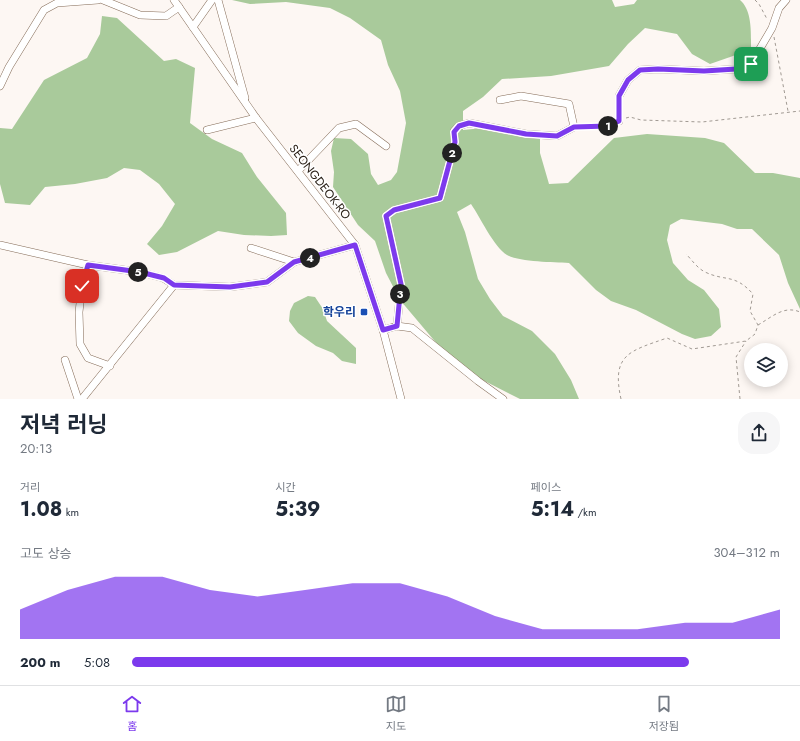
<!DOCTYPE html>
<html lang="ko">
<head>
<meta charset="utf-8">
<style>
  body { margin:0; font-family:Jost,"Noto Sans KR",sans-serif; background:#f6f6f7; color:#1f2937; height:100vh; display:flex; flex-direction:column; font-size:15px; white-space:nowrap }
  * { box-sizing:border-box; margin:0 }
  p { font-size:13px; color:#747a83 }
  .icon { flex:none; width:22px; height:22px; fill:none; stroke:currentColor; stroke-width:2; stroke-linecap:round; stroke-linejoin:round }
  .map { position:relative; height:399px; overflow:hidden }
  .side { display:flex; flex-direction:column; background:#fff; flex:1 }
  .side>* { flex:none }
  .tools { position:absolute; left:744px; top:343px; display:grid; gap:8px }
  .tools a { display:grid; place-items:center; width:44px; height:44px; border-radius:50%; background:#fff; box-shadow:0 2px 10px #0003; font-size:20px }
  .pin { position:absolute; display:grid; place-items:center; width:34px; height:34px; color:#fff; margin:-17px; border-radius:8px; box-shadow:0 2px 6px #0006 }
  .km { position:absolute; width:20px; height:20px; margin:-10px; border-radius:50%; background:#222; color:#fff; font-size:11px; line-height:20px; text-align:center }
  .round { display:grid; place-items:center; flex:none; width:42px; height:42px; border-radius:16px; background:#f6f6f7 }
  .headline { display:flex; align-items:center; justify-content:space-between; height:68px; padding:0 20px }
  h1 { font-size:22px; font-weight:700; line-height:30px }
  .metrics { display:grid; grid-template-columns:repeat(3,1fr); gap:6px; height:68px; padding:4px 20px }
  .metrics div { display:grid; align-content:center }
  .metrics b { font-size:20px; font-weight:700 }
  .metrics small { font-size:11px; font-weight:400 }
  .metrics p { font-size:11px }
  .chart { height:112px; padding:8px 20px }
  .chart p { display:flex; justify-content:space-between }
  .chart svg { width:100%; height:72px; margin-top:4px; fill:#7c3aed; opacity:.7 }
  ul { padding:0 20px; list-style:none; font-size:13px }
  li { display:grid; grid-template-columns:64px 48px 1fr; align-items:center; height:30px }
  li i { height:10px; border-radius:5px; background:#7c3aed }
  .dock { display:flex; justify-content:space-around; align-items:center; height:56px; border-top:1px solid #e0e1e3; background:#fff; font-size:11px; color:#747a83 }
  .dock a { display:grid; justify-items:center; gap:2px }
  .dock .selected { color:#7c3aed }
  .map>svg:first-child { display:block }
  .forest { fill:#a9ca9b }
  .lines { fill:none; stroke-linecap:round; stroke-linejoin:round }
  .minor-casing { stroke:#856c58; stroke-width:8 }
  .path { stroke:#a19a93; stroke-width:1; stroke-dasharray:3 3; stroke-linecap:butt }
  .minor { stroke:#fff; stroke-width:7 }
  .route-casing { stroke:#fff; stroke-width:8 }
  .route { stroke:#7c3aed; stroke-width:5 }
  .transit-dot { fill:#1a4fb4; stroke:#fff; stroke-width:1.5 }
  .labels { text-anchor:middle; stroke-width:3; stroke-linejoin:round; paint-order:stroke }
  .street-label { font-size:12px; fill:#291f16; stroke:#fff }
  .transit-label { font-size:12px; font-weight:bold; fill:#164399; stroke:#fff; text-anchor:end }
</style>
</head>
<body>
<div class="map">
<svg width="800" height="399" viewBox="0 0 800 399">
  <rect width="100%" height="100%" fill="#fdf7f3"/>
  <g class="forest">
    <path d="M232 0H612L615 7 634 4 637 0H740C752 10 751 32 751 47L733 56 710 64 692 54 677 34 645 28 628 44 609 66 551 76 502 79 483 97 463 111V130L483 128 522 137 540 138V153L549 184 568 183 614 138 647 134 705 138 724 143 755 173H773L800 178V309L788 283 779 255 752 229H737L722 224 681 219 670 225 667 240 673 263 688 280 704 290 719 309 721 327 711 336 695 339 682 334 636 310 611 301 596 290 569 263C553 262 520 262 507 255 494 247 480 217 471 204L457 212 465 232 478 279 490 299 503 316 532 331 555 354 571 380 579 399H520L465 371 438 345 400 300 386 273 375 241 358 225 333 187 334 172 331 151 334 138 351 139 368 154 371 174 378 185 391 180 397 172 406 123 400 91 388 65 381 40 350 18 330 8 286 2 250 4Z"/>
    <polygon points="102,16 117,18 164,61 176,59 195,68 190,123 212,139 242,153 257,177 286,213 287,235 271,236 244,235 218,231 177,252 159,255 147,244 162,226 175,204 159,184 140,170 124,168 107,178 75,184 45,187 30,205 5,203 0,184 0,128 12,129 44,80 87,58 100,34"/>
    <polygon points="308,296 315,297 323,309 327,321 356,348 356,364 342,361 333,353 316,346 298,333 289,321 290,311 294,303"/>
  </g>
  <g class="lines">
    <defs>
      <g id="minor">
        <polyline points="103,0 140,15 166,16 179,7"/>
        <polyline points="174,0 256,118 355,245 383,330 401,399"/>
        <polyline points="218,0 245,98"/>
        <polyline points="193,27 212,0"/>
        <polyline points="0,86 9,67 44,10 57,3 98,0"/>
        <polyline points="619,121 619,96 628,80 640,70 658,69 704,71 736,69 751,64 772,28 779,8 786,0"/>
        <polyline points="207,130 256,118"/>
        <polyline points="298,171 339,128 356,124 386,146"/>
        <polyline points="0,245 88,265 140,272 163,278 174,285 230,287 267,282 294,262 355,245"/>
        <polyline points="251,248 294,262"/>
        <polyline points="88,265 82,286 79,312 80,344 88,358 110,366"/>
        <polyline points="397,326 401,284 386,216 394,210 440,198 455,142 454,131 459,126 469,123 526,134 557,136 574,127 569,104 521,96 500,100"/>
        <polyline points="383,330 397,326 412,328 478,381 503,399"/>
        <polyline points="65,360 78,399"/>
        <polyline points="82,399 174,285"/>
      </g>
    </defs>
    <use href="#minor" class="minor-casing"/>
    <g class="path">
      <polyline points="755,0 759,4 767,19"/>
      <polyline points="774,37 788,111"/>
      <polyline points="626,118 630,117 641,120 702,122 800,111"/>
      <polyline points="581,127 609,125 614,123"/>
      <path d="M758 325C772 317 784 305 800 312"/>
      <path d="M621 399C611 354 630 351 667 338L692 349 746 341 755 334 758 325 750 311 753 294C734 273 726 282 705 272 697 268 692 260 686 254"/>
      <polyline points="740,399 736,357 746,341"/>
    </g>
    <use href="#minor" class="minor"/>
  </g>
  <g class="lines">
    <defs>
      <polyline id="route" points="82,286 88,265 140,272 164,278 174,285 230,287 267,282 294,262 355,245 383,330 397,326 401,284 386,216 394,210 440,198 455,142 454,132 459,126 469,123 526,134 557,136 574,127 608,126 619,121 619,96 628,80 640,70 658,69 704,71 736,69 751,64"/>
    </defs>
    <use href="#route" class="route-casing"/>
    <use href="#route" class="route"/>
  </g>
  <rect class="transit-dot" x="360" y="308" width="8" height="8" rx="2"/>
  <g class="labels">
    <g class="street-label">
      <text transform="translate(320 182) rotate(52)" y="4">SEONGDEOK-RO</text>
    </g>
    <g class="transit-label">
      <text x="356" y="316">학우리</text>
    </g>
  </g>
</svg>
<div class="tools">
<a><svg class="icon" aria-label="layers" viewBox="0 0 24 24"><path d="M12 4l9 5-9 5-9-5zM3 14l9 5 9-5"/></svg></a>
</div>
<div class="pin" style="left:751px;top:64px;background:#1e9e55"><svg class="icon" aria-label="arrive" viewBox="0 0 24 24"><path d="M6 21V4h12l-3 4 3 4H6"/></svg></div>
<div class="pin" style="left:82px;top:286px;background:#d93025"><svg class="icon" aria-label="check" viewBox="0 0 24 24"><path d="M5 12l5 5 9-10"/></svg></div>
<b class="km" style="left:608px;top:126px">1</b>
<b class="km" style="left:452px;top:153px">2</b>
<b class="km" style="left:400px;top:294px">3</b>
<b class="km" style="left:310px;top:258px">4</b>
<b class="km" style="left:138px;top:272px">5</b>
</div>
<section class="side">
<div class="headline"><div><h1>저녁 러닝</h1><p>20:13</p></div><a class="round"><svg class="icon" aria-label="share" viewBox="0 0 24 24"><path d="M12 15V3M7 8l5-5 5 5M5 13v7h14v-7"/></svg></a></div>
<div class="metrics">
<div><p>거리</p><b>1.08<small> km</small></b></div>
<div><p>시간</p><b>5:39</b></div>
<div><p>페이스</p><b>5:14<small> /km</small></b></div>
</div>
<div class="chart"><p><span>고도 상승</span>304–312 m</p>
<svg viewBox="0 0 160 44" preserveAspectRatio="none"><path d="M0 44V26L10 14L20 6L30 6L40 14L50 18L60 14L70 10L80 10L90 18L100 30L110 38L120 38L130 38L140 34L150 34L160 26V44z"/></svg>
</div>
<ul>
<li><b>200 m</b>5:08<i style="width:86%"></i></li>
</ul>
</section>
<nav class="dock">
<a class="selected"><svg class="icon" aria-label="home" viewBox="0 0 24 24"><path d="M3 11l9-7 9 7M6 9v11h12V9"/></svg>홈</a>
<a><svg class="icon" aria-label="map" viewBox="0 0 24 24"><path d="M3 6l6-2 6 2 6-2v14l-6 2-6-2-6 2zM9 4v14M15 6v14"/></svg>지도</a>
<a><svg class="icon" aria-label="saved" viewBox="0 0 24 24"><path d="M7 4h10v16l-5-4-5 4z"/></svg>저장됨</a>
</nav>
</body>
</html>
